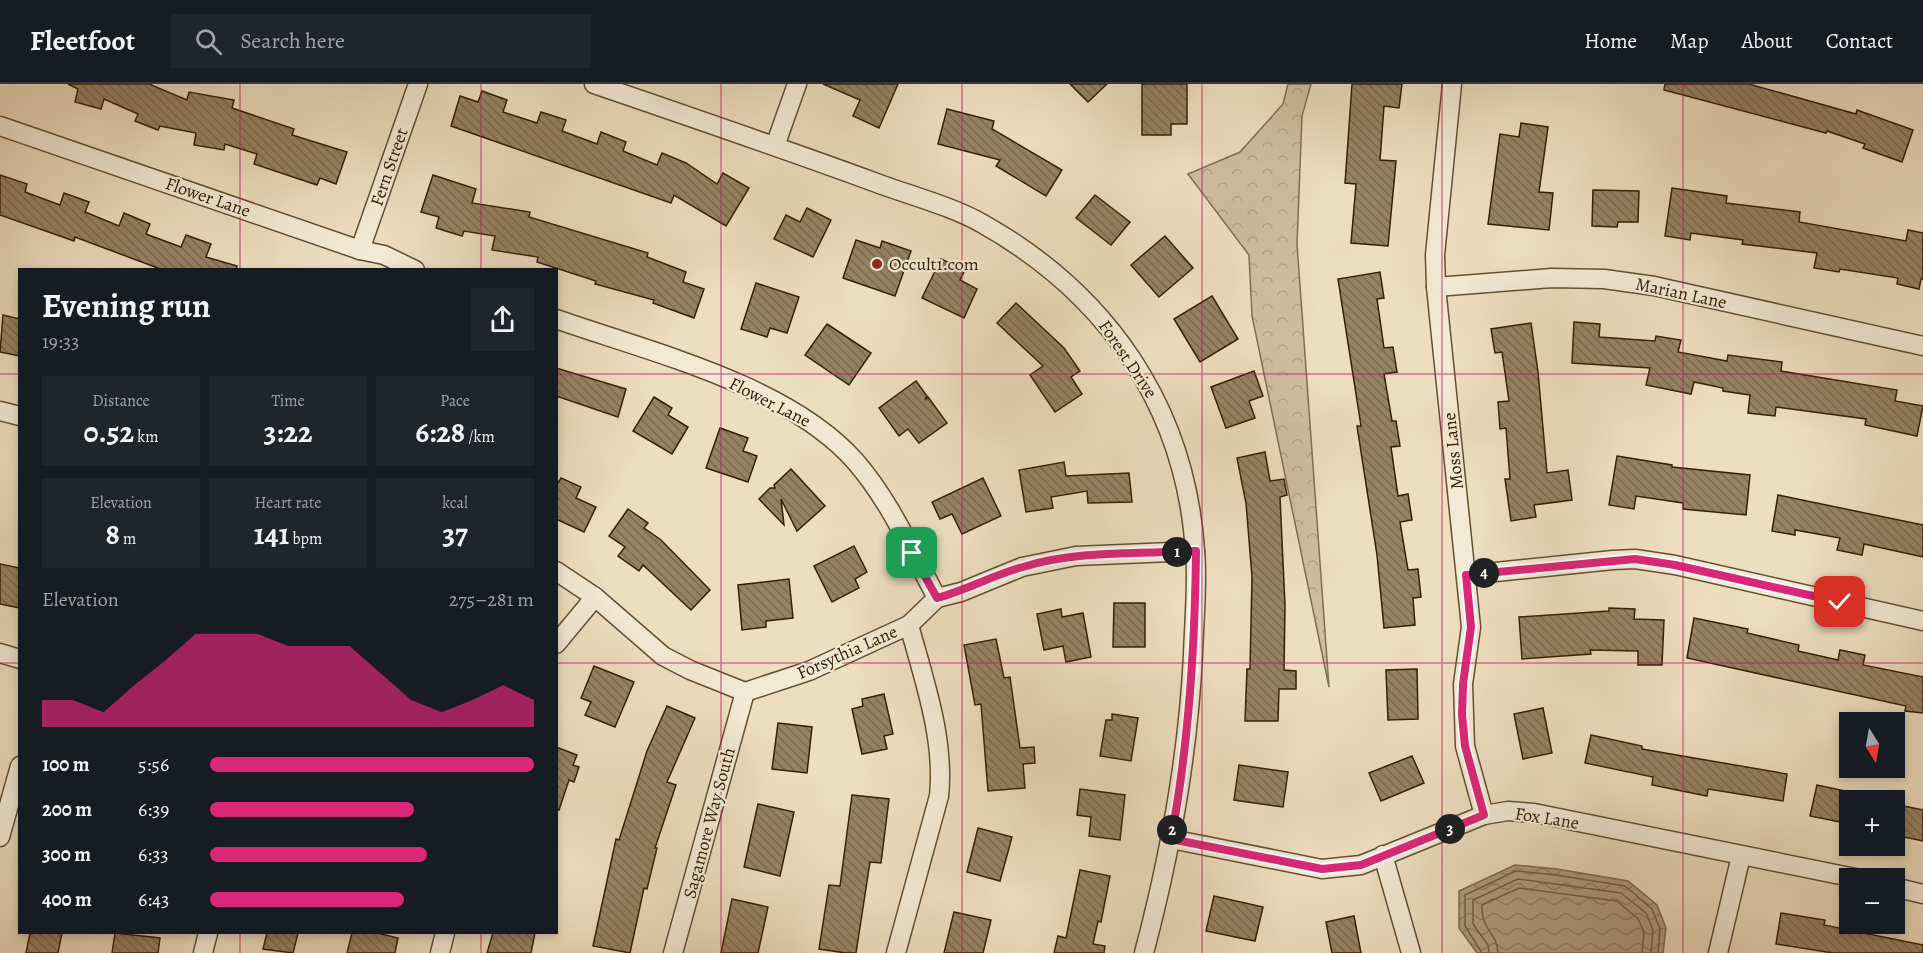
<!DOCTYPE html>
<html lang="en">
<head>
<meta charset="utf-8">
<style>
  body { margin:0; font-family:Alegreya,serif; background:#20242c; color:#f1f3f6; height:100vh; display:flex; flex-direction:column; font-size:22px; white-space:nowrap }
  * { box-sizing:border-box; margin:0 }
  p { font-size:20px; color:#9ea1a6 }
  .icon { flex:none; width:33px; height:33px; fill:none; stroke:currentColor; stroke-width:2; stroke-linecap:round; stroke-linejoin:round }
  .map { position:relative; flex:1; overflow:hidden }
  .details { position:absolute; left:18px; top:184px; width:540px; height:666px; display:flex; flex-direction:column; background:#171b24; border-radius:0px; box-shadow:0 3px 9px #0003 }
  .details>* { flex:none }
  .needle { width:39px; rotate:169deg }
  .controls { position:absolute; left:1839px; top:628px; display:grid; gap:12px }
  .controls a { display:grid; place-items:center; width:66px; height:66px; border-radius:0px; background:#171b24; box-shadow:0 3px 9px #0003; font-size:30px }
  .pin { position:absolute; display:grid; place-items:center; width:51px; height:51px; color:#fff; margin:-26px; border-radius:12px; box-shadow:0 3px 9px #0006 }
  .km { position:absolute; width:30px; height:30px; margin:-15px; border-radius:50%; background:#222; color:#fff; font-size:16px; line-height:30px; text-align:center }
  .round { display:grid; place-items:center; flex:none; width:63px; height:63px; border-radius:0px; background:#20242c }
  .summary { display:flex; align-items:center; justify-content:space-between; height:102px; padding:0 24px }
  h1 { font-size:33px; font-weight:700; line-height:45px }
  .stats { display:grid; grid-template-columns:repeat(3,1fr); gap:9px; height:102px; padding:6px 24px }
  .stats div { display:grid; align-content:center; border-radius:0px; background:#20242c; text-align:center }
  .stats b { font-size:30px; font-weight:700 }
  .stats small { font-size:16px; font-weight:400 }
  .stats p { font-size:16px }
  .chart { height:168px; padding:12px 24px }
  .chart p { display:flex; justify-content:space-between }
  .chart svg { width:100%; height:108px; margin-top:6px; fill:#db2777; opacity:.7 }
  ul { padding:0 24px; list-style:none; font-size:20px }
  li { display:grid; grid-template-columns:96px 72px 1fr; align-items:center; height:45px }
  li i { height:15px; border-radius:8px; background:#db2777 }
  header { display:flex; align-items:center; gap:36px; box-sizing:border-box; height:84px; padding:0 30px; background:#171b24; border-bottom:2px solid #363941 }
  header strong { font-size:28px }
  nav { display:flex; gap:33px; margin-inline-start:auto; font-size:21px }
  .search { width:420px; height:54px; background:#20242c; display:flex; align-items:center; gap:15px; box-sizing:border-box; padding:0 21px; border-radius:0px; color:#9ea1a6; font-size:22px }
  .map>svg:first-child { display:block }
  .forest { fill:url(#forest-crowns); stroke:#826f50; stroke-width:1.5 }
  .water { fill:url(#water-waves); stroke:#7f6b4c; stroke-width:1.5 }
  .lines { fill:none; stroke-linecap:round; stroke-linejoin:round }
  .shore { stroke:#735e40; stroke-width:1.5 }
  .building { fill:url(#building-back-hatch); stroke:#372001; stroke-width:1.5 }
  .street-casing { stroke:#645030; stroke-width:21 }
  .street { stroke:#f3ead5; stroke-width:18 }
  .route-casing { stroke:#fff; stroke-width:12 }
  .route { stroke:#db2777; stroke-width:8 }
  .grid { fill:none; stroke:#c2185b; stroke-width:1.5; stroke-opacity:0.55 }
  .poi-dot { fill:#8f2418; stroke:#f3ead5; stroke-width:2 }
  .labels { text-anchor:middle; stroke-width:4.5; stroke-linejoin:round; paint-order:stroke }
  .street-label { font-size:18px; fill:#372001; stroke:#f3ead5 }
  .poi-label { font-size:18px; fill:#372001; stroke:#f3ead5; text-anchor:start }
</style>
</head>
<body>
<header>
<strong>Fleetfoot</strong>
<div class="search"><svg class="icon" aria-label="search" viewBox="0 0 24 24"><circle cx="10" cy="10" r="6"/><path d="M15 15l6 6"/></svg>Search here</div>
<nav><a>Home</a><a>Map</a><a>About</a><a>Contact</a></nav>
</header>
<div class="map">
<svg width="1923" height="869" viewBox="0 0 1923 869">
  <defs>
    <pattern id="forest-crowns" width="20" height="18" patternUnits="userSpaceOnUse" patternTransform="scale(1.5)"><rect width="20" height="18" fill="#cebe9f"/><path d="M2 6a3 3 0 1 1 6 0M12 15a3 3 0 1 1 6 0" fill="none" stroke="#b2a387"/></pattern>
    <pattern id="water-waves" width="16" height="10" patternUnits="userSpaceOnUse" patternTransform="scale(1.5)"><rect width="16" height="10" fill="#af9d7e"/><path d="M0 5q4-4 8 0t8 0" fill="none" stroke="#8f8065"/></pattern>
    <pattern id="building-back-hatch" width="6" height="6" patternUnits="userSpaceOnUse" patternTransform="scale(1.5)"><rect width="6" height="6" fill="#968364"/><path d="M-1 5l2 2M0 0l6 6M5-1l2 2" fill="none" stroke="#7b6b50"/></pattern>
  </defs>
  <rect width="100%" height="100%" fill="#eddebf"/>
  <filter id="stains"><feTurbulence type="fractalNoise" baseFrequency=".00333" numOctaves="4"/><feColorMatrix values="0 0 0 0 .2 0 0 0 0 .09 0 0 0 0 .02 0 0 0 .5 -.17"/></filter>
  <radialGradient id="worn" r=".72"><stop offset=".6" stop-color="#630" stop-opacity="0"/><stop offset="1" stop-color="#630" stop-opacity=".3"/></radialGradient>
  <polygon class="forest" points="1288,0 1311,0 1302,32 1297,160 1329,603 1252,232 1249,171 1188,90 1240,68 1283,20"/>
  <polygon class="water" points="1515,781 1557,785 1628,797 1657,821 1666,844 1663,869 1477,869 1459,844 1459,807"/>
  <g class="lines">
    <g class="shore">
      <polyline points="1482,869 1465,842 1465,811 1516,787 1556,791 1625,802 1652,825 1660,845 1658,869"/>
      <polyline points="1489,869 1488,861 1473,840 1473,816 1518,795 1621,809 1646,829 1653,846 1651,869"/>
      <path d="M1498 869C1497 847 1481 847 1482 821L1519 804 1617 817 1638 835 1644 848 1642 869"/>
    </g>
  </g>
  <g class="building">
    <polygon points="68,0 149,0 187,16 189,8 234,16 232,24 294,45 292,51 347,68 336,100 320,94 317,101 254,80 257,70 225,60 224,66 194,61 196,49 160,42 158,46 135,37 138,30 104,15 101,25 75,18 78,5"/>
    <polygon points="823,0 898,0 879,44 853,32 860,16"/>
    <polygon points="1070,0 1107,0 1088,18"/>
    <polygon points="1142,0 1187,0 1187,40 1171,40 1171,51 1142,51"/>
    <polygon points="1352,0 1402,0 1399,24 1384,22 1380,76 1396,77 1388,162 1351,159 1356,100 1345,99"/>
    <polygon points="1665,0 1749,0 1856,30 1857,26 1913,46 1902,78 1863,64 1865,60 1827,47 1826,49 1664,6"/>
    <polygon points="482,7 507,16 503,28 537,39 541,28 566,36 562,47 597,60 601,48 626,58 623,67 657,81 662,69 686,79 717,100 723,89 749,104 726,142 674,111 671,119 451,42 460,12 478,18"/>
    <polygon points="947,25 994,37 992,45 1062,86 1046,112 996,82 1000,76 938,60"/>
    <polygon points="1521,39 1548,43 1539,108 1553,109 1549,146 1488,140 1500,50 1519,53"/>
    <polygon points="0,91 27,100 25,108 60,121 64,109 89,118 85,128 119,142 124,129 150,140 146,150 181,163 186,151 211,160 206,173 237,182 236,186 163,186 75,153 74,157 0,131"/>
    <polygon points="433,91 476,105 472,119 530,128 529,133 648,169 647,173 686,188 683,198 704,205 694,234 653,219 654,216 595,200 596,197 537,178 538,173 492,166 495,152 464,147 462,152 436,144 439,133 421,128"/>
    <polygon points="1672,104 1727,112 1726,119 1800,128 1799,138 1906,157 1908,146 1923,149 1923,195 1921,195 1919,205 1897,200 1898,194 1840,185 1839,188 1814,184 1817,169 1742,160 1743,156 1691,149 1690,156 1665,152"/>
    <polygon points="1593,106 1639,107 1638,138 1618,138 1617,143 1592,142"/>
    <polygon points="1095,111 1130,138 1111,161 1076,134"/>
    <polygon points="807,124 831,136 813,173 774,155 786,131 800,138"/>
    <polygon points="1165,152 1193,184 1159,213 1131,181"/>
    <polygon points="856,156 880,164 882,157 911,167 895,212 843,194"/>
    <polygon points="941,175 965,186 960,196 977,205 964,234 922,214"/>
    <polygon points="1380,188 1384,214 1377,215 1384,264 1393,263 1397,288 1384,290 1392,337 1396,337 1400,362 1391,363 1398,412 1408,410 1412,436 1400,438 1408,486 1418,485 1421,513 1413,514 1415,541 1384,544 1377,471 1357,342 1361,342 1338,195"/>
    <polygon points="756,199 799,213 787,249 770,244 767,253 741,245"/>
    <polygon points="1212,212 1238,255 1200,278 1174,235"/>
    <polygon points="1016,219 1064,264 1080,287 1071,293 1082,310 1055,328 1030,291 1043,282 997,239"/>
    <polygon points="3,231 20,235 20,272 0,268"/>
    <polygon points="1574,238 1600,240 1599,253 1655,257 1656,252 1681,256 1678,268 1727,277 1728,271 1782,278 1781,287 1897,306 1895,317 1923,322 1917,352 1865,341 1866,335 1776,323 1775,332 1748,329 1750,311 1723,307 1723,304 1694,298 1691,310 1646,301 1650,284 1572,279"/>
    <polygon points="1531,239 1538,288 1547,389 1568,386 1572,416 1534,421 1536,433 1511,437 1505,395 1510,395 1506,344 1500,345 1498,318 1509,317 1502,268 1495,269 1491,245"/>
    <polygon points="827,240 871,269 849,301 805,271"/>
    <polygon points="556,284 626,305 618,333 556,312"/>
    <polygon points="1254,287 1263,312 1249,317 1255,334 1226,344 1211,303"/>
    <polygon points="916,297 927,312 925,316 928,313 947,339 919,359 908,345 899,352 879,324"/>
    <polygon points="654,313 672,324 668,331 688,343 672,370 633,347"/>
    <polygon points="720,344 748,354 743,367 757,372 748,398 706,384"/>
    <polygon points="1265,368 1270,397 1284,395 1287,411 1280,413 1285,521 1284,586 1296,587 1296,605 1279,605 1278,637 1245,637 1247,585 1250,585 1252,493 1246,419 1237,374"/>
    <polygon points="1617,372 1672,381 1672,383 1750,391 1746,431 1683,425 1683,419 1636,412 1634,425 1609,421"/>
    <polygon points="1064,378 1066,392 1129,389 1132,418 1088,419 1087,407 1051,413 1053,424 1026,428 1019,386"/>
    <polygon points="791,385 825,422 797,447 781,415 784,441 759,415 770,404 775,404 774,401"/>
    <polygon points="561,394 581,403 576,414 596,423 584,448 556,435 556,402"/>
    <polygon points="983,394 1001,432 962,450 952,430 940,435 932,418"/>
    <polygon points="1778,411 1923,441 1923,473 1864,460 1862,471 1837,466 1840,454 1795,446 1795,451 1772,447"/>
    <polygon points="628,425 648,439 644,444 661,456 710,506 691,526 643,481 639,487 618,472 625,463 609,452"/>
    <polygon points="854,462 867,488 855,495 859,504 832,518 814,482"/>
    <polygon points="0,480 20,484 20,524 0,520"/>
    <polygon points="789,495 793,534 766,537 766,543 742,546 738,501"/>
    <polygon points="1114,519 1145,519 1145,563 1113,563"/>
    <polygon points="1609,524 1635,525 1634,535 1664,536 1662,581 1638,581 1638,567 1590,566 1591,570 1522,575 1519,533 1609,527"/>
    <polygon points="1061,525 1062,533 1083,529 1091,573 1066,578 1063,562 1044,566 1037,530"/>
    <polygon points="1694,534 1748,545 1747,549 1799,561 1798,567 1838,576 1840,566 1865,571 1863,581 1923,593 1923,629 1905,627 1906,622 1687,574"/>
    <polygon points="996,555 1004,594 1010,593 1020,664 1034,663 1035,679 1023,680 1025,704 988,707 981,620 975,621 964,561"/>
    <polygon points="594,582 634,598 615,643 585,631 591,618 581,614"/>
    <polygon points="1417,585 1418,635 1388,636 1386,586"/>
    <polygon points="884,610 893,650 884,652 887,665 862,670 852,625 863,622 862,615"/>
    <polygon points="667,622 695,634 667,698 676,701 655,764 657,764 647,805 644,804 630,869 593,862 616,755 619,756 647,667"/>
    <polygon points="1543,624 1552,669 1523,675 1514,630"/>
    <polygon points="1112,630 1138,634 1131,677 1100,672 1106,636 1112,636"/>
    <polygon points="778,639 812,643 807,689 772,685"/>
    <polygon points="1591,651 1642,662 1642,665 1787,690 1783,717 1708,705 1707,712 1652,701 1653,693 1585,679"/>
    <polygon points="556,663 577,671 573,681 579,683 574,698 569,696 559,726 556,725"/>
    <polygon points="1412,672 1424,699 1381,717 1369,689"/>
    <polygon points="1239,681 1288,688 1283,723 1234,716"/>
    <polygon points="1817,701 1850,708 1850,740 1810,732"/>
    <polygon points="1080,705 1125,711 1120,756 1089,752 1091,733 1077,731"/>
    <polygon points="852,711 889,715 881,779 870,778 856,869 846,869 819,865 829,801 840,802"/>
    <polygon points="758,720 794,728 780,792 744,783"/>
    <polygon points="1894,720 1923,726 1923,757 1894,751"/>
    <polygon points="978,744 1012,753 1000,797 967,788"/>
    <polygon points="1080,786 1110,792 1101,838 1098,837 1093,860 1105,862 1104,869 1054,869 1058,852 1066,854"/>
    <polygon points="1214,812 1263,823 1255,857 1206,847"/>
    <polygon points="732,815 768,823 758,869 721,869"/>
    <polygon points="954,828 991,836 983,869 944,869"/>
    <polygon points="1781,829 1825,836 1824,841 1923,861 1923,869 1833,869 1776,860"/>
    <polygon points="1354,832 1361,869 1332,869 1326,838"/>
    <polygon points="30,849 62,849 58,869 26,869"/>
    <polygon points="115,849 160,854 158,869 112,869"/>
    <polygon points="267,849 298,849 293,869 263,865"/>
    <polygon points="352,849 377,849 398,854 395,869 347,869"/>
    <polygon points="493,849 535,849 531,869 487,869"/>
  </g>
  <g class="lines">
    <defs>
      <g id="street">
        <path d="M594 0C688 32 781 64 874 98 908 111 952 122 983 140 1107 210 1185 322 1195 466 1198 501 1194 537 1193 571 1188 673 1170 771 1144 869"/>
        <polyline points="1452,0 1435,171 1436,203 1471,543 1463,600 1465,662 1484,731"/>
        <polyline points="0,42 360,166 384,171 415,186"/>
        <polyline points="775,62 797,0"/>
        <polyline points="360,166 418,0"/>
        <polyline points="1436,203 1552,194 1604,195 1654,202 1923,262"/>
        <path d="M556 235C650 268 788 301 855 377 890 417 912 468 937 514"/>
        <polyline points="0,327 20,332"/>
        <polyline points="556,487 595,513 663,572 690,586 745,608 809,587 909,541 937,514 961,508 1022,483 1076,472 1195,467"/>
        <polyline points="1466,491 1613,476 1635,475 1675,481 1923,537"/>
        <polyline points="556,560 595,513"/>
        <polyline points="0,569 20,575"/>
        <polyline points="0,753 20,682"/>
        <polyline points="1171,755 1322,785 1361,781 1484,731 1508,727 1534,729 1860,795"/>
        <polyline points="1383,771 1411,869"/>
        <polyline points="1894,803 1923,810"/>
        <polyline points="203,869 208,849"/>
        <polyline points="440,869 445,849"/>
        <polyline points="673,869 745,608"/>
        <path d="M896 869 939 712C945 655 924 596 909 541"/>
        <polyline points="1718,869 1741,772"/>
      </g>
    </defs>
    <use href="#street" class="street-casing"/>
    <use href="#street" class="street"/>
  </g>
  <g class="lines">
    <defs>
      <path id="route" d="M912 469 937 514C967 506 993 491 1023 483 1077 466 1139 470 1196 467 1195 564 1189 660 1171 755L1322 785 1361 781 1484 731 1465 662 1462 631 1463 600 1471 543 1466 491 1635 475 1675 481 1840 518"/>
    </defs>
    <use href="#route" class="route-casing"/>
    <use href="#route" class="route"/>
  </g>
  <path class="grid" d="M240 0V186M481 0V186M721 0V869M962 0V869M1202 0V869M1442 0V869M1683 0V869M0 290H20M556 290H1923M0 579H20M556 579H1923M240 849V869M481 849V869"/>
  <circle class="poi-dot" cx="877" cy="180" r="6"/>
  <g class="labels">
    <g class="street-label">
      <text transform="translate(389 83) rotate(-71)" y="6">Fern Street</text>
      <text transform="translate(208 113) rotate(19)" y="6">Flower Lane</text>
      <text transform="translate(1681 209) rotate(12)" y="6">Marian Lane</text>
      <text transform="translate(1128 275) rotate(56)" y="6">Forest Drive</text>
      <text transform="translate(770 318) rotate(27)" y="6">Flower Lane</text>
      <text transform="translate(1453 367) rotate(-96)" y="6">Moss Lane</text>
      <text transform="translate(847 568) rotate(-24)" y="6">Forsythia Lane</text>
      <text transform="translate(1547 734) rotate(9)" y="6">Fox Lane</text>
      <text transform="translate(709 739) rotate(-75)" y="6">Sagamore Way South</text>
    </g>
    <g class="poi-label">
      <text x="889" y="186">Occult1.com</text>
    </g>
  </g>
  <rect width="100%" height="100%" filter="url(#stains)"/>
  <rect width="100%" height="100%" fill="url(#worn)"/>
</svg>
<div class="controls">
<a><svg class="needle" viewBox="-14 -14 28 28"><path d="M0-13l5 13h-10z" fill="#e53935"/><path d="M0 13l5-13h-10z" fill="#9ea1a6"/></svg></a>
<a>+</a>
<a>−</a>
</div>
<div class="pin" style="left:912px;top:469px;background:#1e9e55"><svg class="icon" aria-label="arrive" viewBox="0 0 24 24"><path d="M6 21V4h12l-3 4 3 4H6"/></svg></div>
<div class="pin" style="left:1840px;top:518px;background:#d93025"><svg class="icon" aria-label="check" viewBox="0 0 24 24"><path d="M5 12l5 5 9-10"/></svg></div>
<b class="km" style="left:1177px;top:468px">1</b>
<b class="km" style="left:1172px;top:746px">2</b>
<b class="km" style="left:1450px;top:745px">3</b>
<b class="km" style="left:1484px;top:489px">4</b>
<section class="details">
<div class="summary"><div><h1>Evening run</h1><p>19:33</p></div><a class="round"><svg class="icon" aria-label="share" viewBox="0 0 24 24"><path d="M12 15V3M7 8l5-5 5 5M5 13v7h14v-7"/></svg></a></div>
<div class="stats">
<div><p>Distance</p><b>0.52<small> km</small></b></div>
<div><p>Time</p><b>3:22</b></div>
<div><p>Pace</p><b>6:28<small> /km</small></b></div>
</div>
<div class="stats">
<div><p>Elevation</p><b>8<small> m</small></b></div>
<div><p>Heart rate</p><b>141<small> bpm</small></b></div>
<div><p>kcal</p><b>37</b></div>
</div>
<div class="chart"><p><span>Elevation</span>275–281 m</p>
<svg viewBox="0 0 160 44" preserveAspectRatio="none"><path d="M0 44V33L10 33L20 38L30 27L40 17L50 6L60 6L70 6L80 11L90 11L100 11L110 22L120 33L130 38L140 33L150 27L160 33V44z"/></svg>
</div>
<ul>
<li><b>100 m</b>5:56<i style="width:100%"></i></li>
<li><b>200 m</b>6:39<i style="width:63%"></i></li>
<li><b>300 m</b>6:33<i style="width:67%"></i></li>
<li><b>400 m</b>6:43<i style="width:60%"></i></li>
</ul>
</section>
</div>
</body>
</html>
